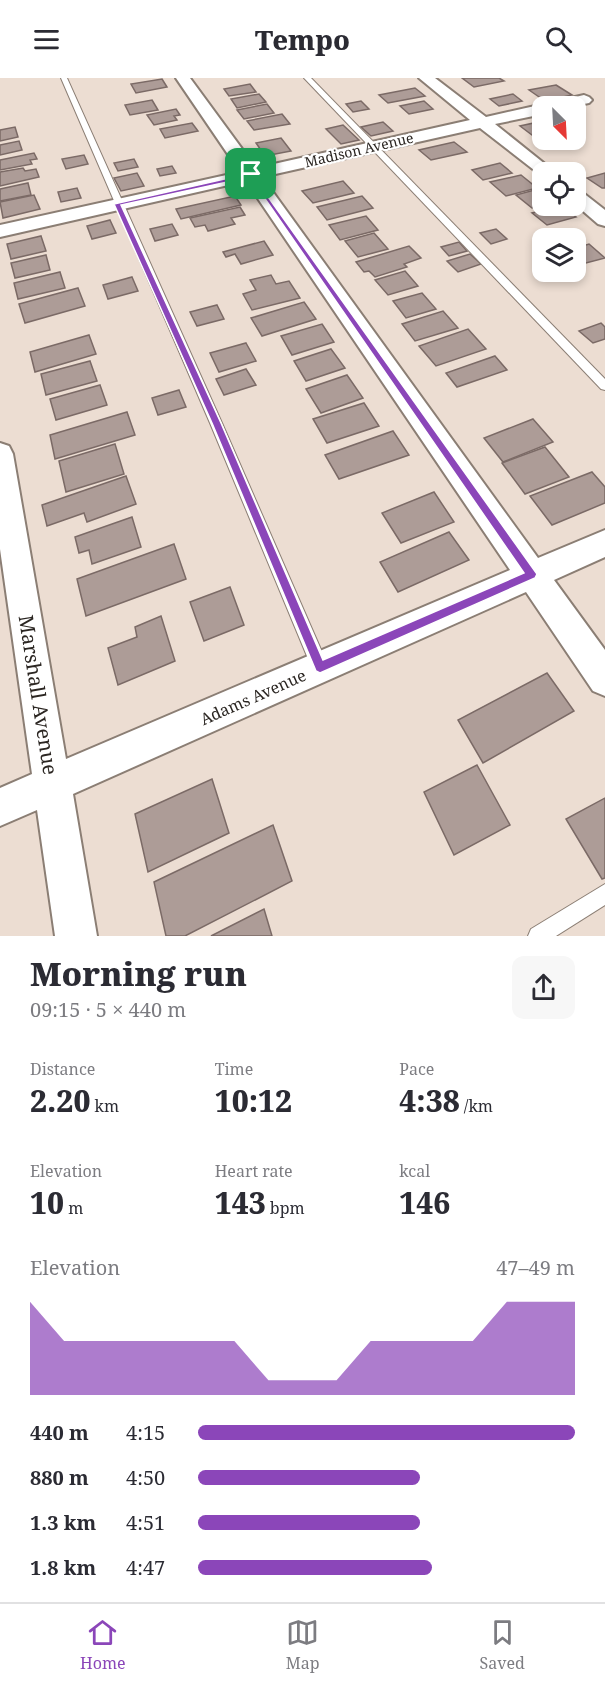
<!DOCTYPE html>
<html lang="en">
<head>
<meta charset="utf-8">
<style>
  body { margin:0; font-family:"Noto Serif",serif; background:#f7f7f7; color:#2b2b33; height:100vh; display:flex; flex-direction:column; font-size:22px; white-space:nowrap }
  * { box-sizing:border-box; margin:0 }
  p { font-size:20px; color:#7c7c81 }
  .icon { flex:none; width:33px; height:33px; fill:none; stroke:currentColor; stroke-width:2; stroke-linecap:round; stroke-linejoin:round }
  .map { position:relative; height:858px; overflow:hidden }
  .panel { display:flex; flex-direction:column; background:#fff; flex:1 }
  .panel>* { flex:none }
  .needle { width:39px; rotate:156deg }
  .tools { position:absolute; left:532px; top:18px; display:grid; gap:12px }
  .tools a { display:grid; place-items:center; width:54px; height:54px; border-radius:12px; background:#fff; box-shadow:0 3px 9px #0003; font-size:30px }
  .pin { position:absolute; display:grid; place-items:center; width:51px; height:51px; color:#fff; margin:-26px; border-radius:12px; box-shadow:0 3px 9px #0006 }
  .round { display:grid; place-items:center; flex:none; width:63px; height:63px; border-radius:12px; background:#f7f7f7 }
  .head { display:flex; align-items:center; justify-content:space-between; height:102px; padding:0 30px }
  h1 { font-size:33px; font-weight:800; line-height:45px }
  .figures { display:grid; grid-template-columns:repeat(3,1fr); gap:9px; height:102px; padding:6px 30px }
  .figures div { display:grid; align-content:center }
  .figures b { font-size:30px; font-weight:800 }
  .figures small { font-size:16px; font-weight:400 }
  .figures p { font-size:16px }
  .chart { height:168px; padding:12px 30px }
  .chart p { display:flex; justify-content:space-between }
  .chart svg { width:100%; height:108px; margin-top:6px; fill:#8b46b9; opacity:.7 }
  ul { padding:0 30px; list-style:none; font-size:20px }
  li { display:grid; grid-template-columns:96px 72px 1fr; align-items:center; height:45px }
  li i { height:15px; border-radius:8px; background:#8b46b9 }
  header { display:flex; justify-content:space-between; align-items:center; height:78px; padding:0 30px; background:#fff; font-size:27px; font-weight:800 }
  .tabs { display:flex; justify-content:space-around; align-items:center; height:84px; border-top:2px solid #e1e1e2; background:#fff; font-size:16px; color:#7c7c81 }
  .tabs a { display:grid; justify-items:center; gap:3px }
  .tabs .active { color:#8b46b9 }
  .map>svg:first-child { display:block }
  .building { fill:#ad9c97; stroke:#7b6a66; stroke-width:1.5 }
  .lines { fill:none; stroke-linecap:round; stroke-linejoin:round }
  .lane-casing { stroke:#8b7e74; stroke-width:2 }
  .street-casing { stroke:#8b7e74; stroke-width:4 }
  .lane { fill:#fff; fill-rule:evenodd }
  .street { fill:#fff; fill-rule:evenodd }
  .route { fill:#8b46b9; stroke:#fff; stroke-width:1.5; fill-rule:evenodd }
  .labels { text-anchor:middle; stroke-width:4.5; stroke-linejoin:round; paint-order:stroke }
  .far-street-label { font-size:14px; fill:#2b2622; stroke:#fff }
  .street-label { font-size:16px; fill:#2b2622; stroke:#fff }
  .near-street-label { font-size:20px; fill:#2b2622; stroke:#fff }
</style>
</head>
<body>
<header><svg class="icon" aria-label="menu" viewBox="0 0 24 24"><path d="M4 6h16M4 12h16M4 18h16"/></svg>Tempo<svg class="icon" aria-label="search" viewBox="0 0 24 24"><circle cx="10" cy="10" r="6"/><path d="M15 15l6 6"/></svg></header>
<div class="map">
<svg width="605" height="858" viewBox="0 0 605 858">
  <rect width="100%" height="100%" fill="#ecddd2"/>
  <g class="building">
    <polygon points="462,0 499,0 504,3 474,9"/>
    <polygon points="162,1 167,9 136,15 131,6"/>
    <polygon points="250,6 256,14 229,18 224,11"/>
    <polygon points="556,7 572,17 545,23 529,12"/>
    <polygon points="415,10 425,18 388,25 379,17"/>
    <polygon points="259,16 266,24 237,30 231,21"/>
    <polygon points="513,16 522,23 499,28 490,21"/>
    <polygon points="152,22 158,32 130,37 125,27"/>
    <polygon points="361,23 369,31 353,34 346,26"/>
    <polygon points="424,23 433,31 409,36 400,28"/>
    <polygon points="267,26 274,35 244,41 237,32"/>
    <polygon points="176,31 180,37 174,38 177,42 154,47 147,37"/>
    <polygon points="282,36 290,46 254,52 247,43"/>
    <polygon points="543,43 543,55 532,57 520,48"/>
    <polygon points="383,44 393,53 371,58 361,49"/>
    <polygon points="192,45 198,53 165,60 160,51"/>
    <polygon points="343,47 359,62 341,66 326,51"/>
    <polygon points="15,49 18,59 0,63 0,52"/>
    <polygon points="281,60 291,73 265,78 256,65"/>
    <polygon points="19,63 22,72 0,77 0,67"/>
    <polygon points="454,64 467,74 431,82 419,72"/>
    <polygon points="34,75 37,81 30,82 32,86 0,92 0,82"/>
    <polygon points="84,77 88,86 66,91 62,81"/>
    <polygon points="134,81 138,89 118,93 114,85"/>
    <polygon points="500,85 512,95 483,102 472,92"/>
    <polygon points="172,88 176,95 160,98 157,91"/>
    <polygon points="23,90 25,93 36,91 39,99 0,108 0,94"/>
    <polygon points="137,95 144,108 121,113 114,100"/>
    <polygon points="605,95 605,110 602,110 587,100"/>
    <polygon points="521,97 537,110 506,118 490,104"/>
    <polygon points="343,103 354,115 313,125 302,113"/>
    <polygon points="28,105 31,117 0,123 0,111"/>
    <polygon points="77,110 81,120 61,124 58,114"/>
    <polygon points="538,111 543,116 544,128 532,130 516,117"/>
    <polygon points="34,117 40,131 3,140 0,124"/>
    <polygon points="235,118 241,127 181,141 176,131"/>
    <polygon points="362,118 373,130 327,142 317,129"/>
    <polygon points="562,128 576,139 547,147 532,135"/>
    <polygon points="240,129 245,137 231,140 235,146 208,153 205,147 195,149 190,140"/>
    <polygon points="366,138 378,152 340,162 329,147"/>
    <polygon points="110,142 116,155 92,161 87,148"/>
    <polygon points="172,146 178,157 155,163 150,151"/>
    <polygon points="496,151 507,161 491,166 480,155"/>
    <polygon points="374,155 388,171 358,179 345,163"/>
    <polygon points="41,158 46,173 11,181 7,166"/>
    <polygon points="264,163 273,177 241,186 235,176 226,179 223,174"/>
    <polygon points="459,164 467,173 449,178 441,169"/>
    <polygon points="589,166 605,180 586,185 576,176 576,170"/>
    <polygon points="409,168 421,180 404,186 407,189 375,199 369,193 364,194 356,184"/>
    <polygon points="470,176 481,186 458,194 447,183"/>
    <polygon points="46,177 50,192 15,200 11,185"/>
    <polygon points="405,193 418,208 388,217 375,202"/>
    <polygon points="60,194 65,210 18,221 14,205"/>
    <polygon points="271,197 276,206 289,203 300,220 252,232 243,216 256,212 250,202"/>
    <polygon points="132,199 138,213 108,221 103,207"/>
    <polygon points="78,210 85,228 25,245 19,226"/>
    <polygon points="422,215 436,231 406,240 393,223"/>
    <polygon points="304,224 316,241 262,258 251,240"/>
    <polygon points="217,227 224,241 197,248 190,234"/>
    <polygon points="443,233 458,250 415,263 402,246"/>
    <polygon points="601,245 605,249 605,261 593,265 579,253"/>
    <polygon points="322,246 334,264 292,277 281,258"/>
    <polygon points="468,251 486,271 436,288 419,268"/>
    <polygon points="89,257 96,276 35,294 30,274"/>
    <polygon points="246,265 256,283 219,294 210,275"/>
    <polygon points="331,271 345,290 306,303 294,283"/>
    <polygon points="495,278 507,292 457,309 446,295"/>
    <polygon points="90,283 97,303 46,317 41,296"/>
    <polygon points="246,291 256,307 224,317 216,301"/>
    <polygon points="347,297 363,320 321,335 306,311"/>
    <polygon points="100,307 107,327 56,342 50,321"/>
    <polygon points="179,312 186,329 158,337 152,320"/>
    <polygon points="364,325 379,348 327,365 313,341"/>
    <polygon points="127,334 135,357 55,381 50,357"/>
    <polygon points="533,341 553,364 503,384 484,360"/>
    <polygon points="393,353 409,377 339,401 325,377"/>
    <polygon points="115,366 124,396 66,414 59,383"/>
    <polygon points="545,369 569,399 525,416 502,385"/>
    <polygon points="592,394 605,409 605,425 552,447 530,418"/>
    <polygon points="126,398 136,426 87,444 84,435 47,448 42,427"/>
    <polygon points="434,414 454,444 401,465 382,435"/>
    <polygon points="132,439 141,469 92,486 89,472 79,475 75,459"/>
    <polygon points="449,454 469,482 398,514 380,484"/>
    <polygon points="174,466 186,501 86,538 77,501"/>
    <polygon points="230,509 244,547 204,563 190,524"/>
    <polygon points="161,538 175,583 118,607 108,570 137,559 135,549"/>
    <polygon points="547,595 574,633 483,685 458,642"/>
    <polygon points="477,687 510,747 454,777 424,714"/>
    <polygon points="212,701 229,755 148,794 135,736"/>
    <polygon points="605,720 605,800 602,801 566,741"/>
    <polygon points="273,747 292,803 185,858 166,858 154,804"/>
    <polygon points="264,831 272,858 211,858"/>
  </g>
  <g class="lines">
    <defs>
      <g id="lane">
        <polygon points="61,0 67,0 222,345 326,583 328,589 326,595 320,597 314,595 210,345"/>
        <polygon points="304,0 311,0 605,301 605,312 601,311"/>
        <polygon points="605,806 605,827 556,858 528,858 531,851"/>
      </g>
      <g id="street">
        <polygon points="176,0 190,0 256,90 470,42 419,0 435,0 486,39 584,17 589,19 592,22 589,25 574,28 543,28 543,36 495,46 555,94 543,94 543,99 480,50 262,99 538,480 605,452 605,479 554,502 605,572 605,618 593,613 526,514 73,716 97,858 55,858 37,732 0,748 0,710 32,696 0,471 0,365 9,368 13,376 66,681 510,492 246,103 0,159 0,147 240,94"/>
        <polygon points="576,112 582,114 605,132 605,148 598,146 576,127"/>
      </g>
    </defs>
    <use href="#lane" class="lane-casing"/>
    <use href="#street" class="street-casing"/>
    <use href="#lane" class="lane"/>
    <use href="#street" class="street"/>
  </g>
  <path class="route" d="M251 95 537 496 535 500 320 595 316 593 212 345 114 126ZM250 99 524 495 323 582 221 345 121 127Z"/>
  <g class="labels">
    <g class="far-street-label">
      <text transform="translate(359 72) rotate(-13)" y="5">Madison Avenue</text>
    </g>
    <g class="street-label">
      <text transform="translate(253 619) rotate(-24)" y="6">Adams Avenue</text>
    </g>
    <g class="near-street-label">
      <text transform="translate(38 617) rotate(81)" y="7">Marshall Avenue</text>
    </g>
  </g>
</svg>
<div class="tools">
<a><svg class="needle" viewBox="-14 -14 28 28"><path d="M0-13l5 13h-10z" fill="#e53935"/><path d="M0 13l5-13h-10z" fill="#7c7c81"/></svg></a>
<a><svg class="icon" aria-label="locate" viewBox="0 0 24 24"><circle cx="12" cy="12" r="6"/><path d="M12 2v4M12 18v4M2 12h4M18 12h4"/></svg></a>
<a><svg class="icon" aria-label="layers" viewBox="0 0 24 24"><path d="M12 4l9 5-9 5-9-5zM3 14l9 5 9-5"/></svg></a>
</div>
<div class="pin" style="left:251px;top:96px;background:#1e9e55"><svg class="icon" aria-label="arrive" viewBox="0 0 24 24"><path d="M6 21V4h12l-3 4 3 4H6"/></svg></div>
</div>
<section class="panel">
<div class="head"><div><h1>Morning run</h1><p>09:15 · 5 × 440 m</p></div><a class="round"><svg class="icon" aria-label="share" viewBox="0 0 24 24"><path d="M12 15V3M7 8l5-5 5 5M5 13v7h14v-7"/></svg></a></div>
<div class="figures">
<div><p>Distance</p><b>2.20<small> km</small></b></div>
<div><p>Time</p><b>10:12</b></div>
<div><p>Pace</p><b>4:38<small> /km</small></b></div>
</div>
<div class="figures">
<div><p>Elevation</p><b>10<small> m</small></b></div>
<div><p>Heart rate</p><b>143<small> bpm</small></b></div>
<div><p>kcal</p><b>146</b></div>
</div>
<div class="chart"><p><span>Elevation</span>47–49 m</p>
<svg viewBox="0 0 160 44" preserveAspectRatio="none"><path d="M0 44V6L10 22L20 22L30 22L40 22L50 22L60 22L70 38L80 38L90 38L100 22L110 22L120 22L130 22L140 6L150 6L160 6V44z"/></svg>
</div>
<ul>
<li><b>440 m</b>4:15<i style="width:100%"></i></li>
<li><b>880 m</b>4:50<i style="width:59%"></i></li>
<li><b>1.3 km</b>4:51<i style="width:59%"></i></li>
<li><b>1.8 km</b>4:47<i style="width:62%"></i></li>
</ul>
</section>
<nav class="tabs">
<a class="active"><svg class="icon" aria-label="home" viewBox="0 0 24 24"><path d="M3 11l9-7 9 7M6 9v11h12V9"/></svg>Home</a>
<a><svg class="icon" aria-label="map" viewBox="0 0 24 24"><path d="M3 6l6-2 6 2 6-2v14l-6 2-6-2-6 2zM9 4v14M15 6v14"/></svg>Map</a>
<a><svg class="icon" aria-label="saved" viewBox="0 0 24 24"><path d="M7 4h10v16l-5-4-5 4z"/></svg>Saved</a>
</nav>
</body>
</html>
